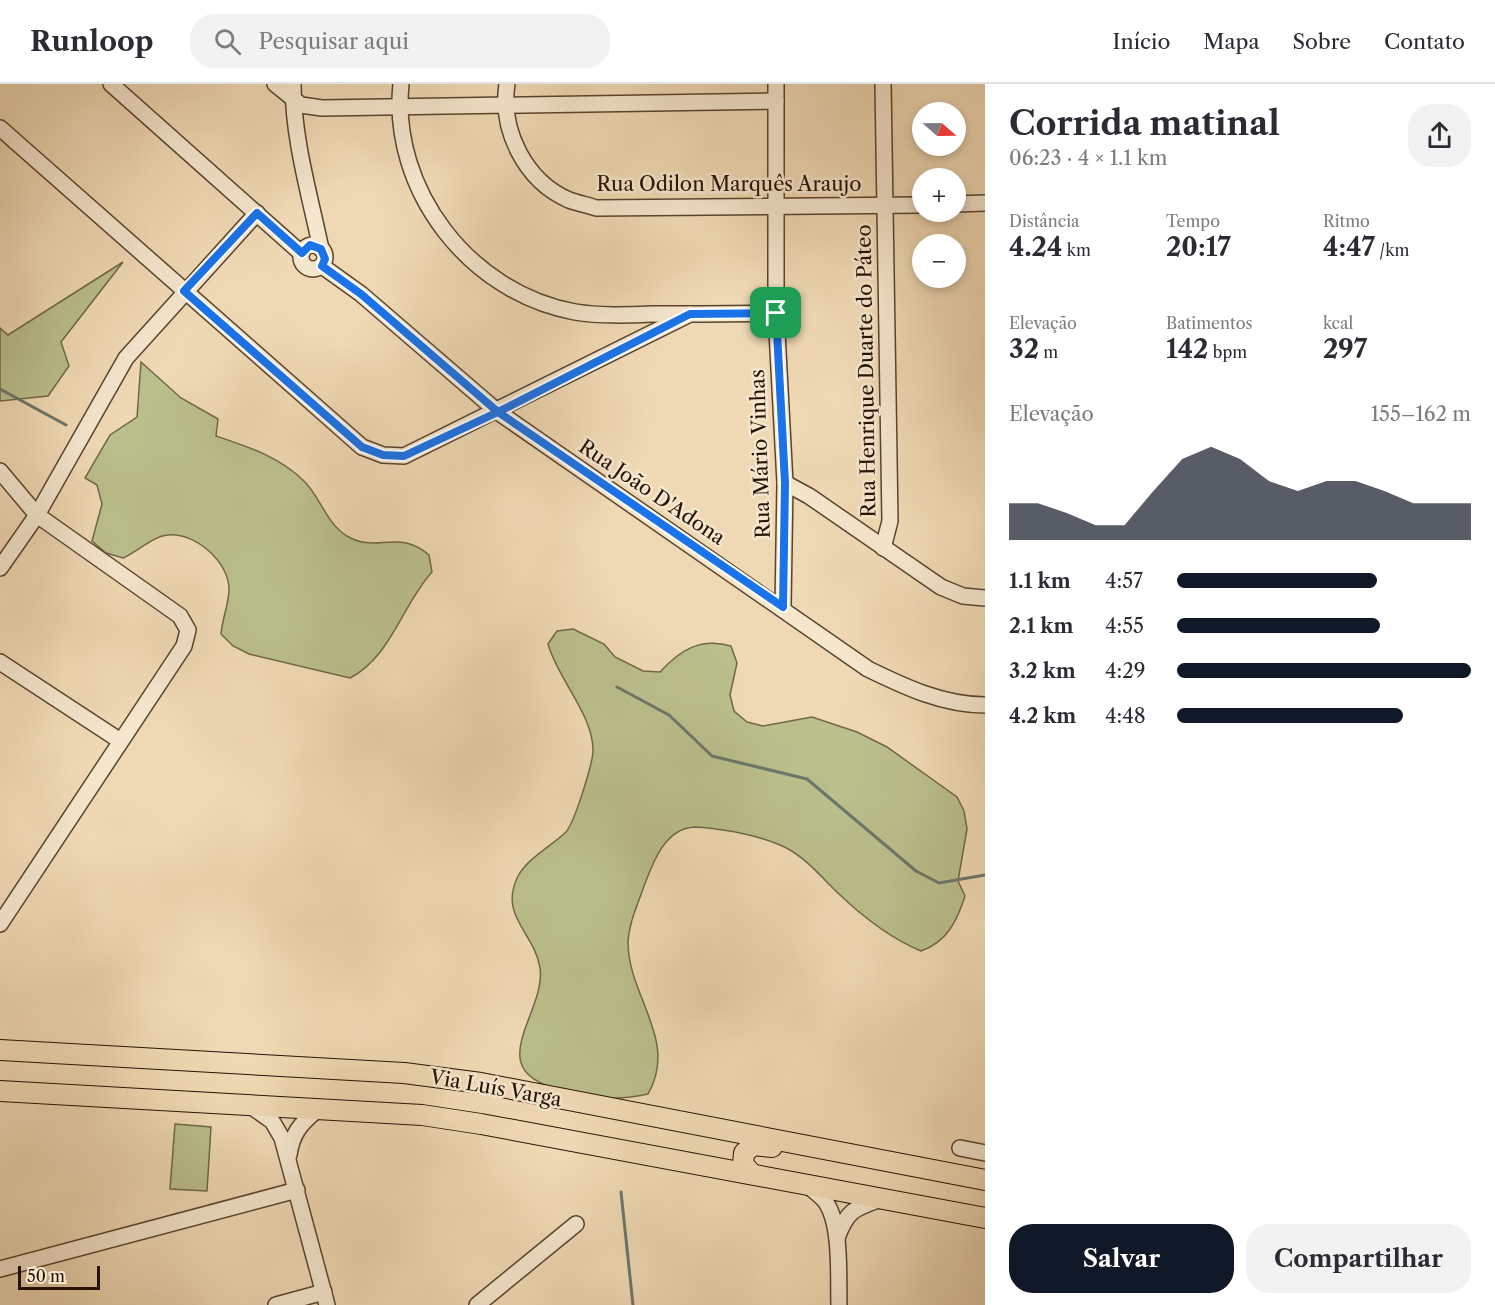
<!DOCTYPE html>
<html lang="pt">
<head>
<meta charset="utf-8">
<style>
  body { margin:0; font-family:"Libre Caslon Text",serif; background:#f2f2f3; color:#2b2b33; height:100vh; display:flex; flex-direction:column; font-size:22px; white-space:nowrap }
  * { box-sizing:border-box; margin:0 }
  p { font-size:20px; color:#7c7c81 }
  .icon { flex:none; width:33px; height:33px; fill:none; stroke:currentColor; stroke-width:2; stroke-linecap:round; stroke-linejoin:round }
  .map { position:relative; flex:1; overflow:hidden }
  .drawer { display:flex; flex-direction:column; background:#fff; width:510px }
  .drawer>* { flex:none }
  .needle { width:39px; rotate:110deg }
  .buttons { position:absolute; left:912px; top:18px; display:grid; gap:12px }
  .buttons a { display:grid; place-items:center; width:54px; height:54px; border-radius:50%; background:#fff; box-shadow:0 3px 9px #0003; font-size:30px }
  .scale { position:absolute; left:18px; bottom:15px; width:82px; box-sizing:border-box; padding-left:6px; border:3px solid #271202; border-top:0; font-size:16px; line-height:21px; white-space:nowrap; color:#271202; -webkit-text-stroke:4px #f5e6ce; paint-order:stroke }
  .pin { position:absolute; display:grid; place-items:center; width:51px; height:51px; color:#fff; margin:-26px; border-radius:12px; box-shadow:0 3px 9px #0006 }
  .round { display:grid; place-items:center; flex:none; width:63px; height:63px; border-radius:24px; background:#f2f2f3 }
  .head { display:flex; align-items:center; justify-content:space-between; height:102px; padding:0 24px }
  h1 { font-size:33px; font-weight:700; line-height:45px }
  .figures { display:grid; grid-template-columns:repeat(3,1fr); gap:9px; height:102px; padding:6px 24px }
  .figures div { display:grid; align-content:center }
  .figures b { font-size:26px; font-weight:700 }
  .figures small { font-size:16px; font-weight:400 }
  .figures p { font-size:16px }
  .chart { height:168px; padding:12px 24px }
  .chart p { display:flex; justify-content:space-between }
  .chart svg { width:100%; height:108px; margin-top:6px; fill:#111827; opacity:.7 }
  .cta { display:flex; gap:12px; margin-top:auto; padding:12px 24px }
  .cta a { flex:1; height:69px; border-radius:24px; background:#111827; color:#fff; font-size:24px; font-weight:700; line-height:69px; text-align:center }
  .cta a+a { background:#f2f2f3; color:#2b2b33 }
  ul { padding:0 24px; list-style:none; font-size:20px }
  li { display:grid; grid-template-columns:96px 72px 1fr; align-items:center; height:45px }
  li i { height:15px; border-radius:8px; background:#111827 }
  header { display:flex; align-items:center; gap:36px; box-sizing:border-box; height:84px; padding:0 30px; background:#fff; border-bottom:2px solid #e1e1e2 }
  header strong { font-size:28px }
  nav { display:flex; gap:33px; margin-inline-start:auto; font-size:21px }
  .search { width:420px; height:54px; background:#f2f2f3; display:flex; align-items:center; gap:15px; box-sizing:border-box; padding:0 21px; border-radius:24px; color:#7c7c81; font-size:22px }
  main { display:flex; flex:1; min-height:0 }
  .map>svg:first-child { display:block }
  .green { fill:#babf8c; stroke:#706847; stroke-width:1.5 }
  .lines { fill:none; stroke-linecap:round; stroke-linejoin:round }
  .stream { stroke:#6c776b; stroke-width:3 }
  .minor-casing { stroke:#59442e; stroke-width:18 }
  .major-casing { stroke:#271202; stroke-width:22 }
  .minor { stroke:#f5e6ce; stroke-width:15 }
  .major { stroke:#efd9b4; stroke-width:20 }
  .route-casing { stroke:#fff; stroke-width:12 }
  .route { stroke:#1a73e8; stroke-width:8 }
  .labels { text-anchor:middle; stroke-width:5; stroke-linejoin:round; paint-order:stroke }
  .street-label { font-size:20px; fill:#271202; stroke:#f5e6ce }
</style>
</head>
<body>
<header>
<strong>Runloop</strong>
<div class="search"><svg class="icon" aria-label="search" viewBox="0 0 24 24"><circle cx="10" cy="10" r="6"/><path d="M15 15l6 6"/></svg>Pesquisar aqui</div>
<nav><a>Início</a><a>Mapa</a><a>Sobre</a><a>Contato</a></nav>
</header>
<main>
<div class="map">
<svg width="985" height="1221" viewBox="0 0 985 1221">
  <rect width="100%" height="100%" fill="#efd9b4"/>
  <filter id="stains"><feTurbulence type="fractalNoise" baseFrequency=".00333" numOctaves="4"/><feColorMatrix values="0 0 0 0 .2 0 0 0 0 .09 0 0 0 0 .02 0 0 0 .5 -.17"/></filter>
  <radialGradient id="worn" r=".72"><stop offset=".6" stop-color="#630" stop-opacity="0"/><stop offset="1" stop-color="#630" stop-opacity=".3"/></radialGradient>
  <g class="green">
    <polygon points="123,178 61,258 69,282 48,312 0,317 0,244 8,251"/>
    <path d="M141 278 181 314 218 335 216 352C249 363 280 373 305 398 321 415 327 440 347 452 376 470 398 444 429 471L432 488C402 521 391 573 350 594L249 570 233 562 221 550C222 535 229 520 229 505 229 478 195 448 168 451 153 452 137 468 123 474L106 469 92 457 102 420 97 401 85 394 110 351 137 333Z"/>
    <path d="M573 545 604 560 615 573 643 587 660 588C680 566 701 553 731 562L737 579 730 611 734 627 747 638 763 642 812 633 857 648 887 663 957 713 964 727 967 745 958 797 965 812C957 837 947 858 921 867 890 854 863 833 839 810 820 792 804 771 780 761 761 753 743 749 723 746 714 745 704 743 695 743 664 744 652 781 643 805 637 822 629 839 628 858 628 913 679 956 648 1010 613 1018 597 1013 563 1006 477 988 547 929 540 884 535 849 498 832 518 792 528 774 551 762 565 749 574 741 592 681 593 668 594 631 558 596 548 560L557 547Z"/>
    <polygon points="175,1040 211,1043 207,1107 170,1105"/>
  </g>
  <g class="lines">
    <g class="stream">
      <polyline points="0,305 66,341"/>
      <polyline points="617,603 669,631 712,672 807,695 916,787 939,799 985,791"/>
      <polyline points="621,1108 633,1221"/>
    </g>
    <defs>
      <g id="minor">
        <polyline points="111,0 301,169"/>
        <polyline points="275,0 301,21 322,24 776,17"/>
        <path d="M293 0C293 55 310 112 321 165"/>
        <path d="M401 0C390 106 470 209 575 228 600 232 627 231 652 230 694 230 735 230 776 229"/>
        <path d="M507 0C500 46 525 97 569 116 577 119 587 121 596 124L922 121"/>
        <polyline points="776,0 776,229 785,399 783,523"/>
        <polyline points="0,44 362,363 383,371 404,372 690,230"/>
        <polyline points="956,120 985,119"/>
        <circle cx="313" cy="173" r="12"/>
        <path d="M322 182 361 210 498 328 868 585C905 603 943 621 985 621"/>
        <polyline points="0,387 37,431 180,532 188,546 184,562 0,840"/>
        <polyline points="785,399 809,412 941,503 963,512 985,514"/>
        <polyline points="883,464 890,437 883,0"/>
        <polyline points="0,484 37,431 126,274 257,129"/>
        <polyline points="0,578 119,656"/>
        <polyline points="252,1023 272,1037 282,1054 327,1221"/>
        <polyline points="960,1064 985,1069"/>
        <path d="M289 1071C292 1050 300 1040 316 1027"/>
        <path d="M807 1101C813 1106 820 1111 825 1117 842 1140 838 1193 839 1221"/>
        <path d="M837 1154C847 1126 855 1124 881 1115"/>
        <polyline points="0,1185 297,1106"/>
        <polyline points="276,1221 324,1208"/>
        <polyline points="477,1221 576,1140"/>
      </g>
      <g id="major">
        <polyline points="0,966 404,989 481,999 985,1096"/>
        <polyline points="0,1007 422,1031 481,1040 985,1134"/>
        <polyline points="752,1090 743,1080 744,1069 753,1061 772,1063"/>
      </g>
    </defs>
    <use href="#minor" class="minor-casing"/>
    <use href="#major" class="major-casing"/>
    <use href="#minor" class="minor"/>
    <use href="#major" class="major"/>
  </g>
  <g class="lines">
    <defs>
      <polyline id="route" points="776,229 690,230 498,328 361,210 322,182 325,175 321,165 310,161 302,169 257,129 184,207 362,363 383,371 404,372 498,328 783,523 785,399 776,229"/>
    </defs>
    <use href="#route" class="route-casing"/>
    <use href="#route" class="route"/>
  </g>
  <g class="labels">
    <g class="street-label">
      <text x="729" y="107">Rua Odilon Marquês Araujo</text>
      <text transform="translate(866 287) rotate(-91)" y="7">Rua Henrique Duarte do Páteo</text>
      <text transform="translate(760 370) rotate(-92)" y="7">Rua Mário Vinhas</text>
      <text transform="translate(652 408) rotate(34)" y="7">Rua João D'Adona</text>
      <text transform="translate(496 1004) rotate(10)" y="7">Via Luís Varga</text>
    </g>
  </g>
  <rect width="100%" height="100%" filter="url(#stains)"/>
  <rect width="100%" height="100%" fill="url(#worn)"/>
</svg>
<div class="buttons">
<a><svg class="needle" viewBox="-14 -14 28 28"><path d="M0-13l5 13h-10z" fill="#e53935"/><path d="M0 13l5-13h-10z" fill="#7c7c81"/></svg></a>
<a>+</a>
<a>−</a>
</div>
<div class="scale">50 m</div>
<div class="pin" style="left:776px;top:229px;background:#1e9e55"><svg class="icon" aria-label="arrive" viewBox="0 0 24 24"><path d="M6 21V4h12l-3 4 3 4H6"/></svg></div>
</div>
<section class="drawer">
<div class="head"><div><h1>Corrida matinal</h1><p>06:23 · 4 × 1.1 km</p></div><a class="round"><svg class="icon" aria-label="share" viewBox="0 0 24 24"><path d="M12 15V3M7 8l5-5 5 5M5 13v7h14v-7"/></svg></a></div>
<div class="figures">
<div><p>Distância</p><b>4.24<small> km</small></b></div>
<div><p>Tempo</p><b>20:17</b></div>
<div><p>Ritmo</p><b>4:47<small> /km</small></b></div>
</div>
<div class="figures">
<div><p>Elevação</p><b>32<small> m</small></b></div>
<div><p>Batimentos</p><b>142<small> bpm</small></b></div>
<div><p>kcal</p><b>297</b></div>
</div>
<div class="chart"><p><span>Elevação</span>155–162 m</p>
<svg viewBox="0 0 160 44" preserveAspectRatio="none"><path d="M0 44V29L10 29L20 33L30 38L40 38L50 24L60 11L70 6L80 11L90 20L100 24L110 20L120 20L130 24L140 29L150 29L160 29V44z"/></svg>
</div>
<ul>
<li><b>1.1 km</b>4:57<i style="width:68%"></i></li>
<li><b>2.1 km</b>4:55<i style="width:69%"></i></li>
<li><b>3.2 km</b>4:29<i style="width:100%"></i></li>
<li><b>4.2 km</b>4:48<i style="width:77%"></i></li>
</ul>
<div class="cta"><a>Salvar</a><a>Compartilhar</a></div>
</section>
</main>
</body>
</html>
